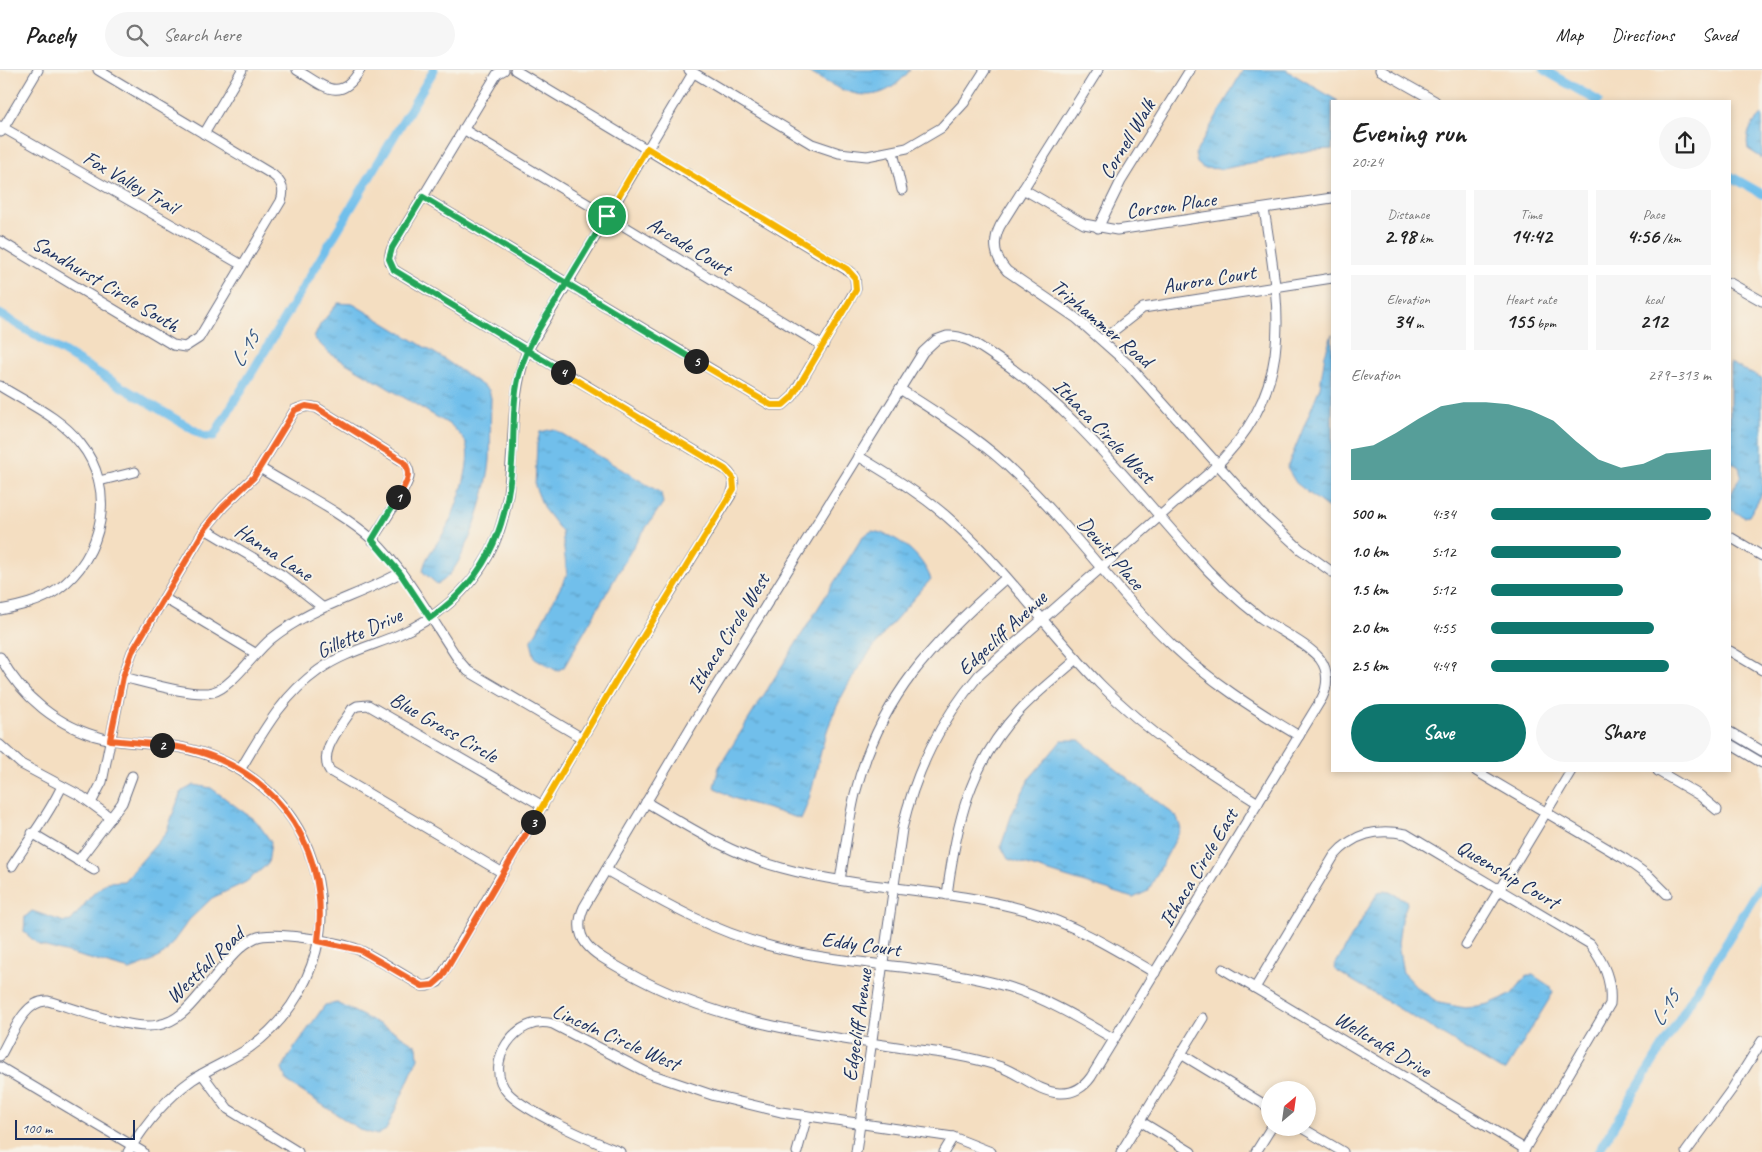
<!DOCTYPE html>
<html lang="en">
<head>
<meta charset="utf-8">
<style>
  body { margin:0; font-family:Caveat,sans-serif; background:#f6f6f6; color:#222; height:100vh; display:flex; flex-direction:column; font-size:19px; white-space:nowrap }
  * { box-sizing:border-box; margin:0 }
  p { font-size:16px; color:#767676 }
  .icon { flex:none; width:28px; height:28px; fill:none; stroke:currentColor; stroke-width:2; stroke-linecap:round; stroke-linejoin:round }
  .map { position:relative; flex:1; overflow:hidden }
  .sheet { position:absolute; left:1331px; top:30px; width:400px; height:672px; display:flex; flex-direction:column; background:#fff; border-radius:0px; box-shadow:0 2px 8px #0003 }
  .sheet>* { flex:none }
  .needle { width:32px; rotate:29deg }
  .buttons { position:absolute; left:1261px; top:1011px; display:grid; gap:10px }
  .buttons a { display:grid; place-items:center; width:55px; height:55px; border-radius:50%; background:#fff; box-shadow:0 2px 8px #0003; font-size:25px }
  .scale { position:absolute; left:15px; bottom:12px; width:120px; box-sizing:border-box; padding-left:5px; border:2px solid #1b2f5e; border-top:0; font-size:14px; line-height:18px; white-space:nowrap; color:#1b2f5e; -webkit-text-stroke:4px #f7f3e8; paint-order:stroke }
  .pin { position:absolute; display:grid; place-items:center; width:42px; height:42px; color:#fff; margin:-21px; border:2px solid #fff; border-radius:50%; box-shadow:0 1px 5px #0007 }
  .km { position:absolute; width:25px; height:25px; margin:-12px; border-radius:50%; background:#222; color:#fff; font-size:14px; line-height:25px; text-align:center }
  .round { display:grid; place-items:center; flex:none; width:52px; height:52px; border-radius:26px; background:#f6f6f6 }
  .overview { display:flex; align-items:center; justify-content:space-between; height:85px; padding:0 20px }
  h1 { font-size:28px; font-weight:700; line-height:38px }
  .stats { display:grid; grid-template-columns:repeat(3,1fr); gap:8px; height:85px; padding:5px 20px }
  .stats div { display:grid; align-content:center; border-radius:0px; background:#f6f6f6; text-align:center }
  .stats b { font-size:21px; font-weight:700 }
  .stats small { font-size:14px; font-weight:400 }
  .stats p { font-size:14px }
  .chart { height:140px; padding:10px 20px }
  .chart p { display:flex; justify-content:space-between }
  .chart svg { width:100%; height:90px; margin-top:5px; fill:#0f766e; opacity:.7 }
  .cta { display:flex; gap:10px; margin-top:auto; padding:10px 20px }
  .cta a { flex:1; height:58px; border-radius:30px; background:#0f766e; color:#fff; font-size:20px; font-weight:700; line-height:58px; text-align:center }
  .cta a+a { background:#f6f6f6; color:#222 }
  ul { padding:0 20px; list-style:none; font-size:16px }
  li { display:grid; grid-template-columns:80px 60px 1fr; align-items:center; height:38px }
  li i { height:12px; border-radius:6px; background:#0f766e }
  header { display:flex; align-items:center; gap:30px; box-sizing:border-box; height:70px; padding:0 25px; background:#fff; border-bottom:1px solid #e0e0e0 }
  header strong { font-size:24px }
  nav { display:flex; gap:28px; margin-inline-start:auto; font-size:18px }
  .search { width:350px; height:45px; background:#f6f6f6; display:flex; align-items:center; gap:12px; box-sizing:border-box; padding:0 18px; border-radius:28px; color:#767676; font-size:19px }
  .map>svg:first-child { display:block }
  .water { fill:url(#water-ripples); stroke:#4677a4 }
  .lines { fill:none; stroke-linecap:round; stroke-linejoin:round }
  .canal { stroke:#71bfeb; stroke-width:9 }
  .minor-casing { stroke:#676c81; stroke-width:11 }
  .minor { stroke:#fff; stroke-width:9 }
  .split-1-casing { stroke:#fff; stroke-width:10 }
  .split-2-casing { stroke:#fff; stroke-width:10 }
  .split-3-casing { stroke:#fff; stroke-width:10 }
  .split-4-casing { stroke:#fff; stroke-width:10 }
  .split-5-casing { stroke:#fff; stroke-width:10 }
  .split-6-casing { stroke:#fff; stroke-width:10 }
  .split-1 { stroke:#22a559; stroke-width:6 }
  .split-2 { stroke:#f0652b; stroke-width:6 }
  .split-3 { stroke:#f0652b; stroke-width:6 }
  .split-4 { stroke:#f5b400; stroke-width:6 }
  .split-5 { stroke:#22a559; stroke-width:6 }
  .split-6 { stroke:#f5b400; stroke-width:6 }
  .labels { text-anchor:middle; stroke-width:4; stroke-linejoin:round; paint-order:stroke }
  .street-label { font-size:21px; fill:#1b2f5e; stroke:#f7f3e8 }
  .water-label { font-size:22px; font-style:italic; fill:#305381; stroke:#f7f3e8 }
</style>
</head>
<body>
<header>
<strong>Pacely</strong>
<div class="search"><svg class="icon" aria-label="search" viewBox="0 0 24 24"><circle cx="10" cy="10" r="6"/><path d="M15 15l6 6"/></svg>Search here</div>
<nav><a>Map</a><a>Directions</a><a>Saved</a></nav>
</header>
<div class="map">
<svg width="1762" height="1082" viewBox="0 0 1762 1082">
  <defs>
    <pattern id="water-ripples" width="26" height="14" patternUnits="userSpaceOnUse" patternTransform="scale(1.25)"><rect width="26" height="14" fill="#71bfeb"/><path d="M2 4q2-2 4 0t4 0M15 11q2-2 4 0t4 0" fill="none" stroke="#5c9cc2"/></pattern>
  </defs>
  <rect width="100%" height="100%" fill="#f7f3e8"/>
  <filter id="ink" filterUnits="userSpaceOnUse"><feTurbulence type="fractalNoise" baseFrequency=".02" numOctaves="2"/><feDisplacementMap in="SourceGraphic" scale="10" xChannelSelector="R" yChannelSelector="G"/><feConvolveMatrix kernelMatrix="1 2 1 2 8 2 1 2 1" color-interpolation-filters="sRGB"/></filter>
  <filter id="wash" filterUnits="userSpaceOnUse"><feTurbulence type="fractalNoise" baseFrequency=".0096" numOctaves="4" result="noise"/><feDisplacementMap in="SourceGraphic" scale="20" xChannelSelector="R" yChannelSelector="G"/><feGaussianBlur stdDeviation="1.12" result="paint"/><feColorMatrix in="noise" values="0 0 0 0 0 0 0 0 0 0 0 0 0 0 0 0 0 1.4 0 .05"/><feComposite in="paint" operator="in"/></filter>
  <g filter="url(#wash)">
    <rect width="100%" height="100%" fill="#f4dec1"/>
    <g class="water">
      <path d="M805 0H910C876 43 843 22 805 0Z"/>
      <polygon points="1243,0 1286,0 1338,31 1332,31 1332,79 1311,80 1223,99 1203,98 1197,93 1195,84"/>
      <path d="M1762 44V88L1748 79C1745 64 1751 54 1762 44Z"/>
      <path d="M338 233 353 234 441 287 489 320 491 328C490 349 491 370 490 390 488 418 464 505 437 514L423 502C424 487 436 476 443 464 454 446 475 391 465 371 462 366 456 361 452 356L329 283 314 268 320 255Z"/>
      <polygon points="1332,264 1332,441 1296,413 1287,398 1320,317 1325,285"/>
      <polygon points="1730,293 1762,309 1762,424 1749,446 1744,447 1730,439 1730,426 1741,405 1739,397 1730,391"/>
      <polygon points="554,359 661,423 663,433 634,475 564,597 557,601 535,588 531,572 567,505 562,462 544,439 535,416 537,374 540,362"/>
      <path d="M872 461C898 465 921 484 931 509 892 553 848 601 828 658 817 688 815 720 801 749L733 728 714 717 719 697 863 466Z"/>
      <polygon points="1062,670 1079,670 1177,747 1181,759 1148,821 1133,828 1008,789 1001,776 1012,744 1029,709"/>
      <polygon points="194,715 211,718 257,752 271,772 268,794 246,812 212,828 189,850 165,883 151,892 130,900 39,875 24,862 25,847 32,841 64,852 71,851 92,825 107,812 124,811 166,763 181,722"/>
      <polygon points="1385,820 1406,830 1407,834 1401,850 1398,874 1403,903 1416,917 1439,933 1465,938 1489,934 1512,924 1527,905 1533,905 1551,917 1553,923 1506,1000 1501,1000 1335,900 1335,895 1377,824"/>
      <polygon points="337,933 395,962 417,976 418,988 405,1018 386,1060 377,1065 361,1060 287,1012 282,999 290,984 325,935"/>
    </g>
    <g class="lines">
      <g class="canal">
        <polyline points="1544,0 1598,31"/>
        <polyline points="1730,106 1762,124"/>
        <polyline points="0,244 204,366 213,367 434,0"/>
        <polyline points="1598,1082 1762,814"/>
      </g>
    </g>
  </g>
  <g filter="url(#ink)">
    <g class="lines">
      <defs>
        <g id="minor">
          <path d="M297 0C324 16 340 34 360 0"/>
          <polyline points="689,0 812,74 839,83 867,86 907,78 941,58 964,33 985,0"/>
          <path d="M1098 0 1000 156C992 172 995 188 1007 201L1076 248 1129 295 1261 443 1300 479 1332 502"/>
          <polyline points="1380,0 1435,31"/>
          <polyline points="0,56 242,195"/>
          <polyline points="463,59 823,276"/>
          <polyline points="1,62 38,0"/>
          <polyline points="204,64 242,0"/>
          <polyline points="893,82 902,120"/>
          <polyline points="1023,119 1084,154 1117,160 1332,128"/>
          <polyline points="423,127 771,335 783,335 792,327 856,219 855,208 852,203 515,0"/>
          <polyline points="1098,158 1121,111 1190,0"/>
          <path d="M0 171 173 275 185 277 199 268 281 131C285 120 282 112 273 105L98 0"/>
          <polyline points="1730,213 1762,231"/>
          <path d="M947 266C965 265 977 275 991 284 1072 336 1129 413 1192 483 1213 507 1236 529 1261 548 1278 560 1308 574 1320 589 1329 601 1328 616 1322 628L1091 1007C1084 1017 1073 1024 1059 1023 1039 1022 1020 1004 1001 997 970 986 937 982 904 978 807 964 712 951 625 901 599 886 568 873 584 837L695 650 923 282 936 270Z"/>
          <polyline points="1102,270 1143,238 1332,208"/>
          <path d="M0 316C27 333 60 347 80 373 117 418 104 487 57 520 40 532 20 536 0 540"/>
          <path d="M900 319C940 345 982 370 1016 404 1072 457 1116 522 1172 575 1210 611 1254 639 1299 666"/>
          <path d="M858 386C891 406 925 426 954 453 1008 502 1050 563 1101 615 1148 663 1202 698 1258 733"/>
          <path d="M260 398C297 421 340 441 373 470 406 501 434 554 460 592L468 601 582 668"/>
          <polyline points="99,411 135,402"/>
          <polyline points="205,459 282,505 322,537"/>
          <polyline points="1730,467 1762,486"/>
          <polyline points="164,528 255,583"/>
          <polyline points="1730,581 1762,600"/>
          <path d="M0 587C22 627 58 657 103 668 126 674 149 673 172 676 232 685 285 722 308 779 321 811 325 847 316 881 306 920 282 955 249 978 231 990 210 998 192 1010 165 1029 145 1054 128 1082"/>
          <path d="M123 607C144 612 194 627 213 622 231 618 255 582 271 569 314 535 355 528 400 503"/>
          <polyline points="1730,662 1762,681"/>
          <polyline points="1730,674 1762,693"/>
          <polyline points="0,675 21,694 81,726 111,748"/>
          <path d="M240 700C263 662 282 626 319 600 343 583 371 576 398 565 435 549 468 522 488 486 524 422 502 348 527 281L693 3"/>
          <polyline points="1476,701 1625,789 1650,807 1667,824"/>
          <polyline points="1658,701 1699,725 1717,740"/>
          <path d="M646 732C690 758 733 785 782 798 862 820 946 818 1025 840 1072 853 1113 878 1155 903"/>
          <path d="M91 733 102 712 123 607 132 582 205 459 223 437 254 407 295 340C303 336 309 335 317 338L404 392C407 396 410 401 409 407 406 421 381 455 372 470"/>
          <polyline points="32,763 94,800"/>
          <polyline points="78,791 122,733 132,706"/>
          <path d="M12 796C29 769 49 745 62 716"/>
          <path d="M606 800C660 831 713 862 774 877 851 897 933 894 1009 917 1047 929 1080 949 1114 969"/>
          <path d="M503 803 330 701C317 682 342 656 352 639L357 636 368 635 543 736"/>
          <path d="M840 810C845 782 848 753 855 724 879 628 934 571 1006 508"/>
          <path d="M947 825C956 755 969 694 1020 640 1037 622 1058 606 1077 589"/>
          <polyline points="1466,875 1571,701"/>
          <polyline points="1223,899 1525,1079"/>
          <path d="M1255 918 1334 786C1354 763 1377 758 1406 764L1590 874C1604 893 1612 910 1610 934L1523 1082"/>
          <polyline points="1181,984 1270,1038"/>
          <path d="M0 986C11 968 24 929 48 931 76 939 132 961 158 955 181 951 193 932 207 916 221 900 236 877 255 868 273 860 340 872 359 880 381 890 401 904 422 916H427L438 912 620 604 731 425C736 414 734 406 725 399L394 200C389 192 388 187 392 178L497 4 504 0"/>
          <polyline points="0,997 143,1082"/>
          <polyline points="202,1004 228,1039 298,1082"/>
          <polyline points="1140,1051 1191,1082"/>
          <polyline points="1302,1058 1343,1082"/>
          <path d="M620 1082C594 1072 526 1042 508 1023 481 994 517 943 553 954L650 1004 715 1026 781 1042 953 1067 991 1082"/>
          <polyline points="797,1082 807,1046"/>
          <path d="M856 1082 902 759C916 700 940 651 979 605L1209 403C1296 321 1281 246 1264 139"/>
          <polyline points="944,1082 953,1067"/>
          <polyline points="1121,1082 1203,948"/>
          <polyline points="1256,1082 1271,1058"/>
          <polyline points="1686,1082 1732,1019 1762,971"/>
        </g>
      </defs>
      <use href="#minor" class="minor-casing"/>
      <use href="#minor" class="minor"/>
    </g>
  </g>
  <g class="lines" filter="url(#ink)">
    <defs>
      <path id="split-1" d="M398 427 372 470 400 503 430 548C492 505 510 449 513 377 514 351 513 323 521 298 528 274 543 252 556 231 573 202 590 174 607 146"/>
      <path id="split-2" d="M162 675 110 670 123 607 132 582 205 459 223 437 254 407 295 340 306 336 317 338 404 392C413 405 405 415 398 427"/>
      <path id="split-3" d="M162 675C264 684 332 769 318 871L360 880 422 916 433 915 442 907 533 752"/>
      <polyline id="split-4" points="533,752 620,604 734,419 733,408 725,399 563,302"/>
      <polyline id="split-5" points="563,302 394,200 389,189 392,178 423,127 696,291"/>
      <polyline id="split-6" points="607,146 647,78 847,199 855,208 856,220 792,327 783,335 771,335 696,291"/>
    </defs>
    <use href="#split-1" class="split-1-casing"/>
    <use href="#split-2" class="split-2-casing"/>
    <use href="#split-3" class="split-3-casing"/>
    <use href="#split-4" class="split-4-casing"/>
    <use href="#split-5" class="split-5-casing"/>
    <use href="#split-6" class="split-6-casing"/>
    <use href="#split-1" class="split-1"/>
    <use href="#split-2" class="split-2"/>
    <use href="#split-3" class="split-3"/>
    <use href="#split-4" class="split-4"/>
    <use href="#split-5" class="split-5"/>
    <use href="#split-6" class="split-6"/>
  </g>
  <g class="labels">
    <g class="street-label">
      <text transform="translate(1127 69) rotate(-59)" y="7">Cornell Walk</text>
      <text transform="translate(131 112) rotate(30)" y="7">Fox Valley Trail</text>
      <text transform="translate(1171 135) rotate(-8)" y="7">Corson Place</text>
      <text transform="translate(690 176) rotate(31)" y="7">Arcade Court</text>
      <text transform="translate(1209 209) rotate(-9)" y="7">Aurora Court</text>
      <text transform="translate(106 214) rotate(31)" y="7">Sandhurst Circle South</text>
      <text transform="translate(1102 253) rotate(40)" y="7">Triphammer Road</text>
      <text transform="translate(1104 361) rotate(46)" y="7">Ithaca Circle West</text>
      <text transform="translate(274 482) rotate(33)" y="7">Hanna Lane</text>
      <text transform="translate(1111 483) rotate(49)" y="7">Dewitt Place</text>
      <text transform="translate(359 563) rotate(-25)" y="7">Gillette Drive</text>
      <text transform="translate(728 563) rotate(-58)" y="7">Ithaca Circle West</text>
      <text transform="translate(1002 563) rotate(-43)" y="7">Edgecliff Avenue</text>
      <text transform="translate(444 657) rotate(30)" y="7">Blue Grass Circle</text>
      <text transform="translate(1198 798) rotate(-59)" y="7">Ithaca Circle East</text>
      <text transform="translate(1508 804) rotate(31)" y="7">Queenship Court</text>
      <text transform="translate(861 874) rotate(8)" y="7">Eddy Court</text>
      <text transform="translate(205 895) rotate(-44)" y="7">Westfall Road</text>
      <text transform="translate(857 955) rotate(-82)" y="7">Edgecliff Avenue</text>
      <text transform="translate(616 967) rotate(24)" y="7">Lincoln Circle West</text>
      <text transform="translate(1383 974) rotate(31)" y="7">Wellcraft Drive</text>
    </g>
    <g class="water-label">
      <text transform="translate(244 279) rotate(-59)" y="8">L-15</text>
      <text transform="translate(1664 938) rotate(-59)" y="8">L-15</text>
    </g>
  </g>
</svg>
<div class="buttons">
<a><svg class="needle" viewBox="-14 -14 28 28"><path d="M0-13l5 13h-10z" fill="#e53935"/><path d="M0 13l5-13h-10z" fill="#767676"/></svg></a>
</div>
<div class="scale">100 m</div>
<div class="pin" style="left:607px;top:146px;background:#1e9e55"><svg class="icon" aria-label="arrive" viewBox="0 0 24 24"><path d="M6 21V4h12l-3 4 3 4H6"/></svg></div>
<b class="km" style="left:398px;top:427px">1</b>
<b class="km" style="left:162px;top:675px">2</b>
<b class="km" style="left:533px;top:752px">3</b>
<b class="km" style="left:563px;top:302px">4</b>
<b class="km" style="left:696px;top:291px">5</b>
<section class="sheet">
<div class="overview"><div><h1>Evening run</h1><p>20:24</p></div><a class="round"><svg class="icon" aria-label="share" viewBox="0 0 24 24"><path d="M12 15V3M7 8l5-5 5 5M5 13v7h14v-7"/></svg></a></div>
<div class="stats">
<div><p>Distance</p><b>2.98<small> km</small></b></div>
<div><p>Time</p><b>14:42</b></div>
<div><p>Pace</p><b>4:56<small> /km</small></b></div>
</div>
<div class="stats">
<div><p>Elevation</p><b>34<small> m</small></b></div>
<div><p>Heart rate</p><b>155<small> bpm</small></b></div>
<div><p>kcal</p><b>212</b></div>
</div>
<div class="chart"><p><span>Elevation</span>279–313 m</p>
<svg viewBox="0 0 160 44" preserveAspectRatio="none"><path d="M0 44V29L10 27L20 21L30 14L40 8L50 6L60 6L70 7L80 10L90 15L100 25L110 34L120 38L130 36L140 31L150 30L160 29V44z"/></svg>
</div>
<ul>
<li><b>500 m</b>4:34<i style="width:100%"></i></li>
<li><b>1.0 km</b>5:12<i style="width:59%"></i></li>
<li><b>1.5 km</b>5:12<i style="width:60%"></i></li>
<li><b>2.0 km</b>4:55<i style="width:74%"></i></li>
<li><b>2.5 km</b>4:49<i style="width:81%"></i></li>
</ul>
<div class="cta"><a>Save</a><a>Share</a></div>
</section>
</div>
</body>
</html>
